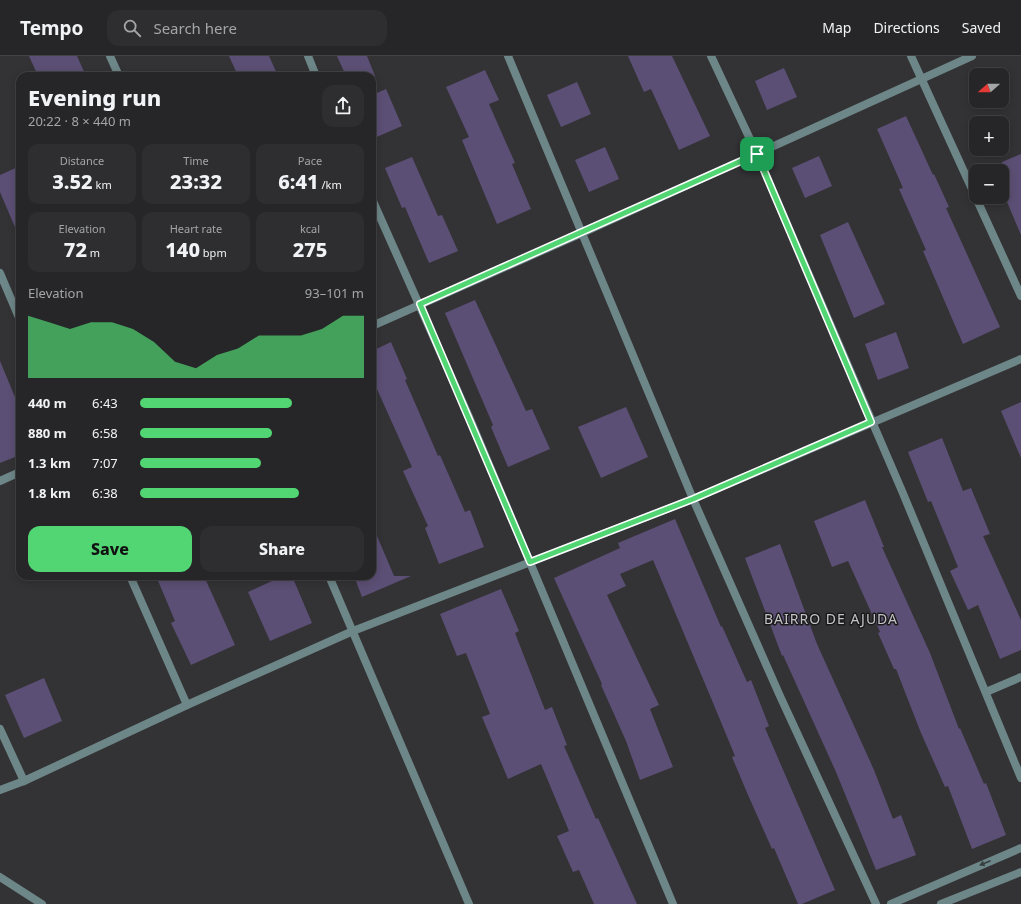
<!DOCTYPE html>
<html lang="en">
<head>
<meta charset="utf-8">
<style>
  body { margin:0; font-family:"Noto Sans",sans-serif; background:#2e2e30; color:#f1f3f6; height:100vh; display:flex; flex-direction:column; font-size:15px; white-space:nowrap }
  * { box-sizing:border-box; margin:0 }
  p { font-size:13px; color:#a4a5a8 }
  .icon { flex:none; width:22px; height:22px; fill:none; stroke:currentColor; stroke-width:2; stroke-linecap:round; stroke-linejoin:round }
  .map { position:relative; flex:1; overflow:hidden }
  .sheet { position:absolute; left:16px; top:16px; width:360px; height:508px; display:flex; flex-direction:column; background:#262628; border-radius:12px; box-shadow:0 2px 10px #0003,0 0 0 1px #424345 }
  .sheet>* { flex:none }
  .needle { width:26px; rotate:249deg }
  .tools { position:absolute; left:969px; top:12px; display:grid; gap:8px }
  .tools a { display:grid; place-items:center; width:40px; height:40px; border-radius:8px; background:#262628; box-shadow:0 2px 10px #0003,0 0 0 1px #424345; font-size:20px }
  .pin { position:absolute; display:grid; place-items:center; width:34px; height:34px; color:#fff; margin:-17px; border-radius:8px; box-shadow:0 2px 6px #0006 }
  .round { display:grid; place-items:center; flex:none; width:42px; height:42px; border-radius:12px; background:#2e2e30 }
  .overview { display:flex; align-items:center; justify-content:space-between; height:68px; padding:0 12px }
  h1 { font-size:22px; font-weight:800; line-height:30px }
  .figures { display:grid; grid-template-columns:repeat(3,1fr); gap:6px; height:68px; padding:4px 12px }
  .figures div { display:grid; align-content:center; border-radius:10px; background:#2e2e30; text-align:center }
  .figures b { font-size:20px; font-weight:800 }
  .figures small { font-size:11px; font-weight:400 }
  .figures p { font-size:11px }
  .chart { height:112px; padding:8px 12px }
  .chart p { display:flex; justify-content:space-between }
  .chart svg { width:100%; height:72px; margin-top:4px; fill:#52d673; opacity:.7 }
  .button { display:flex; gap:8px; margin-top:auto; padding:8px 12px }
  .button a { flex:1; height:46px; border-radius:12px; background:#52d673; color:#111; font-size:16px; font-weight:800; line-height:46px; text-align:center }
  .button a+a { background:#2e2e30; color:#f1f3f6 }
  ul { padding:0 12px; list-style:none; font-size:13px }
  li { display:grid; grid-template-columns:64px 48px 1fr; align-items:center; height:30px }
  li i { height:10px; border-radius:5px; background:#52d673 }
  header { display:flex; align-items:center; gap:24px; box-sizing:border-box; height:56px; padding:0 20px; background:#262628; border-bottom:1px solid #424345 }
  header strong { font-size:19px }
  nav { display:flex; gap:22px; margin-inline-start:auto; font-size:14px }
  .search { width:280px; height:36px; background:#2e2e30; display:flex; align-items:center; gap:10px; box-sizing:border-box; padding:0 14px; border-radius:12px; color:#a4a5a8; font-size:15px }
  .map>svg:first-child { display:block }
  .building { fill:#5c4f75 }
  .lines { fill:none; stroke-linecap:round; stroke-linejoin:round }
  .street { stroke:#6d8687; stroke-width:8 }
  .oneway { fill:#374041 }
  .route-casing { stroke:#fff; stroke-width:8 }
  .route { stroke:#52d673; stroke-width:5 }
  .labels { text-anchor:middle; stroke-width:3; stroke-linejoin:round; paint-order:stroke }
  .neighbourhood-label { font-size:14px; letter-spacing:1px; fill:#c3c2c6; stroke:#1a1a1b }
</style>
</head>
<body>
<header>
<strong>Tempo</strong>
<div class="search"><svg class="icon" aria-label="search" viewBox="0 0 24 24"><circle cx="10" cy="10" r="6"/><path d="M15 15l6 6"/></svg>Search here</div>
<nav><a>Map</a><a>Directions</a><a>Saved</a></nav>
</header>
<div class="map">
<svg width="1021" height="848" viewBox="0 0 1021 848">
  <rect width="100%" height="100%" fill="#333235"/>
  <g class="building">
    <polygon points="29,0 77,0 86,20 38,20"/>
    <polygon points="229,0 269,0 278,20 238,20"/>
    <polygon points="337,0 367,0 375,20 346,20"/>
    <polygon points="628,0 672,0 710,80 679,94 651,33 644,36"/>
    <polygon points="784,12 797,41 767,54 755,25"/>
    <polygon points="485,14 499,44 489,48 515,107 512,108 531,153 497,168 462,84 469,81 446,31"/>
    <polygon points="577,26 591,58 561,71 547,39"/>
    <polygon points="386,33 402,70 372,83 372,39"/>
    <polygon points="906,60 933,119 934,118 949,151 946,152 1000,271 963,288 923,195 926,194 899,133 903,132 877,73"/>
    <polygon points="605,91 619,123 589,136 575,104"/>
    <polygon points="1021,98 1021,179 1002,134 1002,106"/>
    <polygon points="819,100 832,130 805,142 792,112"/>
    <polygon points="412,101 438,160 442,159 458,195 429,207 405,151 402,152 385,112"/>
    <polygon points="20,110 20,183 0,136 0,119"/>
    <polygon points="848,166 885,248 854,262 820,179"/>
    <polygon points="475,244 526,355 532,353 550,393 508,411 491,371 493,369 445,257"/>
    <polygon points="896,276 909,312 878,324 865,288"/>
    <polygon points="391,286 407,323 405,324 438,400 440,399 465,456 470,454 484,491 439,508 425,472 428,470 403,415 412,411 372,322 372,295"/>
    <polygon points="0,305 20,353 20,399 0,407"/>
    <polygon points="1021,346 1021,402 1001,355"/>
    <polygon points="626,351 648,401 601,422 578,371"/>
    <polygon points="942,382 963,435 971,432 990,478 983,480 1021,564 1021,594 1000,603 978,549 968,554 950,515 958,511 931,445 928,446 908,396"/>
    <polygon points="865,444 884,491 882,491 930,597 959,673 960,672 984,728 986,727 1006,779 972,793 948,730 945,731 921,677 896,613 894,613 878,577 880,576 848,505 832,511 814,465"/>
    <polygon points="675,463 721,571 722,570 747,626 751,624 769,670 765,672 835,834 802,848 798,848 774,792 772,793 748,739 732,701 735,700 711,642 653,504 620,518 626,530 607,539 659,649 650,653 673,711 640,724 626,685 601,629 602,628 554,522 620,492 618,487"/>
    <polygon points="372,468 394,520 411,520 362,541 354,520 372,520"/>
    <polygon points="780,488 817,588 874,714 893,763 901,759 916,799 876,814 836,716 783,599 782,600 745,502"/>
    <polygon points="156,520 204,520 235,589 191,609 171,567 175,565"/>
    <polygon points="283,520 292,520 312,567 270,585 248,536"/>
    <polygon points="501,533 519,575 515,577 545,654 552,651 567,689 564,690 596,763 598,762 637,848 594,848 579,814 573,816 557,780 569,775 541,708 508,723 482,661 490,658 466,597 457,600 440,558"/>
    <polygon points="44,622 62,665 24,682 5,639"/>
  </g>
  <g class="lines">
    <g class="street">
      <polyline points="110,0 119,20"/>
      <polyline points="308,0 316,20"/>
      <polyline points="508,0 693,443 780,640 876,848"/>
      <polyline points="711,0 757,98 902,435 1021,722"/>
      <polyline points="911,0 1021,240"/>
      <polyline points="372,143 470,363 673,848"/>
      <polyline points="0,217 20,264"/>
      <polyline points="372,270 582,177 972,0"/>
      <polyline points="0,425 20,416"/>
      <polyline points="130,520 187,649"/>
      <polyline points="329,520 469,848"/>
      <polyline points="986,636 1021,621"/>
      <polyline points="0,673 24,725"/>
      <polyline points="0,734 24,725 187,649 353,575 693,443 1021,303"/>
      <polyline points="0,821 42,848"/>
      <polyline points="891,848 1021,792"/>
      <polyline points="941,848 1021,816"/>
    </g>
  </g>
  <defs><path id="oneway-solid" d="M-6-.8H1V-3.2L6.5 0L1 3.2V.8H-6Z"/></defs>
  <use class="oneway" href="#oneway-solid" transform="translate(985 807) rotate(157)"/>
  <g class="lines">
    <defs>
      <polygon id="route" points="757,98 871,366 693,443 530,506 420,248"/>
    </defs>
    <use href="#route" class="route-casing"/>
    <use href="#route" class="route"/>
  </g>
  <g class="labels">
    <g class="neighbourhood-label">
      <text x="831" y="568">BAIRRO DE AJUDA</text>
    </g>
  </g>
</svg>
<div class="tools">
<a><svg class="needle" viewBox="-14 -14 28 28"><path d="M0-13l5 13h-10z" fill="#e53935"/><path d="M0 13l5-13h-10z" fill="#a4a5a8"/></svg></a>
<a>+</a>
<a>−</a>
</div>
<div class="pin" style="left:757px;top:98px;background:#1e9e55"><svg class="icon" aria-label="arrive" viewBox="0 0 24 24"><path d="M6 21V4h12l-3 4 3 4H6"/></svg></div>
<section class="sheet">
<div class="overview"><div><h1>Evening run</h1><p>20:22 · 8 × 440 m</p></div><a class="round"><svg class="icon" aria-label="share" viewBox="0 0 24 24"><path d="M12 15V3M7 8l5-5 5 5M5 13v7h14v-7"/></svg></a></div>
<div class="figures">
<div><p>Distance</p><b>3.52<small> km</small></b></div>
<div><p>Time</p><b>23:32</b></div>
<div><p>Pace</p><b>6:41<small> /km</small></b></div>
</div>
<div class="figures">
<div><p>Elevation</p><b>72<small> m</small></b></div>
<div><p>Heart rate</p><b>140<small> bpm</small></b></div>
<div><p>kcal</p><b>275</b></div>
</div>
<div class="chart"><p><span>Elevation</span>93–101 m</p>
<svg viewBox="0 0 160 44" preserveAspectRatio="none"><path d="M0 44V6L10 10L20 14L30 10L40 10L50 14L60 22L70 34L80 38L90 30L100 26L110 18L120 18L130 18L140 14L150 6L160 6V44z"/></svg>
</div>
<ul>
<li><b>440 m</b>6:43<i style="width:68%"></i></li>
<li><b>880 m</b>6:58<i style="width:59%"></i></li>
<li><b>1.3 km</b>7:07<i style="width:54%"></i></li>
<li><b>1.8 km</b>6:38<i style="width:71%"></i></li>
</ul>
<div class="button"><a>Save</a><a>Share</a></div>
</section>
</div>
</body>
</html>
